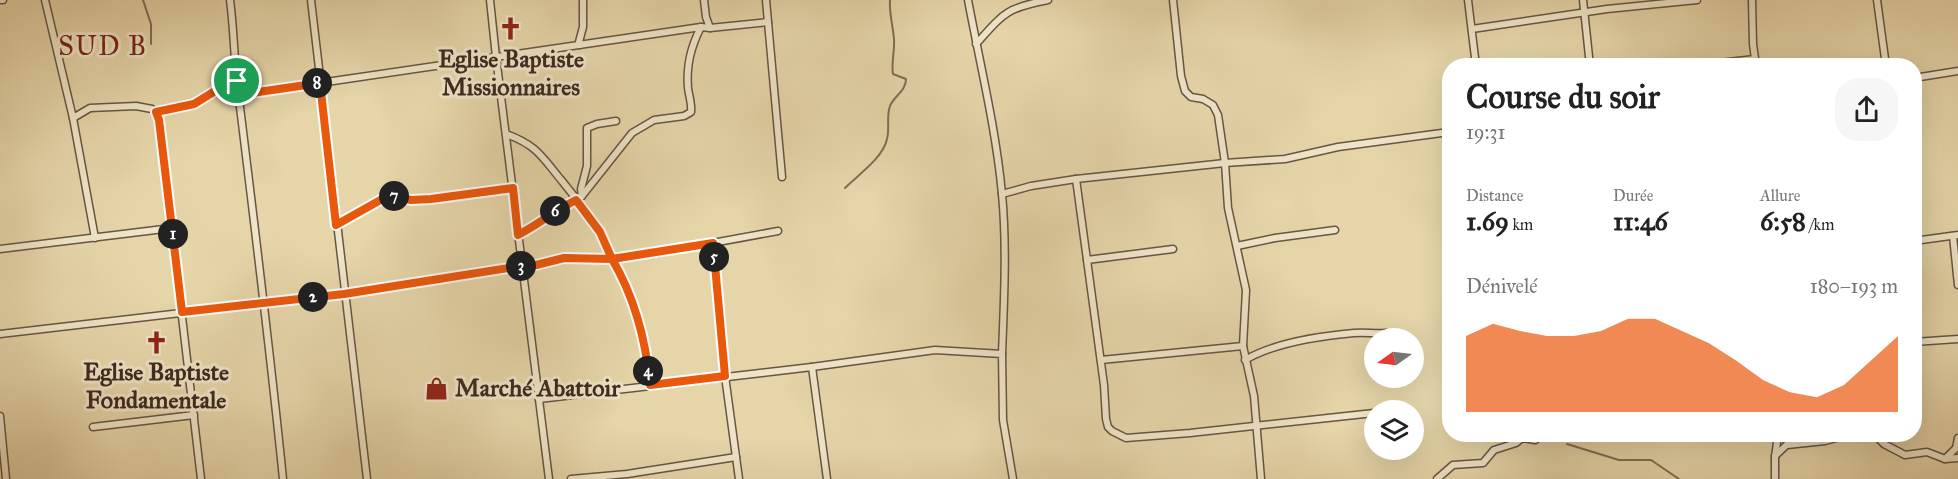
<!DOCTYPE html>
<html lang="fr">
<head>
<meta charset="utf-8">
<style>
  body { margin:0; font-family:"IM FELL Great Primer",serif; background:#f6f6f6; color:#222; height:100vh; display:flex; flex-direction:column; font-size:22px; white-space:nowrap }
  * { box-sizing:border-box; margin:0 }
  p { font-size:20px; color:#767676 }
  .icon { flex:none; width:33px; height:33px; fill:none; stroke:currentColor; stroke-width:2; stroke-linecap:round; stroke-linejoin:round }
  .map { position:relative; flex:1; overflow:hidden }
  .details { position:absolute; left:1442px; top:58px; width:480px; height:384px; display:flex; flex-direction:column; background:#fff; border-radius:24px; box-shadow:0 6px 24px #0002 }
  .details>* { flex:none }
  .needle { width:39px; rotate:256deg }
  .tools { position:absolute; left:1364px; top:328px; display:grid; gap:12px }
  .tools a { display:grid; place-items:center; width:60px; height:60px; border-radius:50%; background:#fff; box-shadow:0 6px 24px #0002; font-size:30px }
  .pin { position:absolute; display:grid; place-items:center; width:51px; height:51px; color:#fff; margin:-26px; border:3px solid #fff; border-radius:50%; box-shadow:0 2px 6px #0007 }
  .km { position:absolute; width:30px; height:30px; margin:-15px; border-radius:50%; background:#222; color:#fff; font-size:16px; line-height:30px; text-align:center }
  .round { display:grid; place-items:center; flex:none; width:63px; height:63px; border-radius:24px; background:#f6f6f6 }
  .summary { display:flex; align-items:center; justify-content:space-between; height:102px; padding:0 24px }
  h1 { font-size:33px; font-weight:700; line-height:45px }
  .figures { display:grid; grid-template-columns:repeat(3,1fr); gap:9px; height:102px; padding:6px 24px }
  .figures div { display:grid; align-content:center }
  .figures b { font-size:26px; font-weight:700 }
  .figures small { font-size:16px; font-weight:400 }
  .figures p { font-size:16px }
  .chart { height:168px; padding:12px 24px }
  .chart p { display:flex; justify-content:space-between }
  .chart svg { width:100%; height:108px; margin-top:6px; fill:#ea580c; opacity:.7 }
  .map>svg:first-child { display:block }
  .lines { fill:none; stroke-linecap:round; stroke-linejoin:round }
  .stream { stroke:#806e56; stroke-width:2 }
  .street-casing { stroke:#685542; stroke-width:9 }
  .street { stroke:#eee4c7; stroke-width:6 }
  .route-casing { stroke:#fff; stroke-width:12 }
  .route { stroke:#ea580c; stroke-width:8 }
  .labels { text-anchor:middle; stroke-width:6; stroke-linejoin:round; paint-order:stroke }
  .poi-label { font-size:24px; font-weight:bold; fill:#3e2a20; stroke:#eee4c7 }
  .quarter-label { font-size:27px; letter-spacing:1.5px; fill:#7a1f14; stroke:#eee4c7 }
</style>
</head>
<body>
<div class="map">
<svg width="1958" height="479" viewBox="0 0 1958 479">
  <rect width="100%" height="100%" fill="#e5d5a9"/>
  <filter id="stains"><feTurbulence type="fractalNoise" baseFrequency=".00333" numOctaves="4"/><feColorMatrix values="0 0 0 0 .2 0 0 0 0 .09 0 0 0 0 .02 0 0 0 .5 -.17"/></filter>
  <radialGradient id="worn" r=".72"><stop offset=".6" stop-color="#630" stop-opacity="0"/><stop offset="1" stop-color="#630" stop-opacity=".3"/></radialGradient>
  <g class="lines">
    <g class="stream">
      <polyline points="143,0 151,24 151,44"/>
      <path d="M845 188C859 174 883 158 887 139 890 128 886 117 890 106 894 96 906 91 906 79L893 74C891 62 895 51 894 39 893 26 889 14 890 0"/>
      <polyline points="1567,444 1619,460 1651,460 1679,479"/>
    </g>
    <defs>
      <g id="street">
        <polyline points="0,0 3,0"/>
        <polyline points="45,0 73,118 95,238"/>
        <path d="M230 0C234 30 234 60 238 91 254 220 270 349 283 479"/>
        <polyline points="311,0 367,479"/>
        <polyline points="490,0 496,57 549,479"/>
        <polyline points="704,0 706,17 710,28"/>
        <polyline points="766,0 782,177"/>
        <path d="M968 0C980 64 996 129 1002 194 1007 247 1004 301 1002 354"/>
        <polyline points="1173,0 1181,76 1185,91 1191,97 1203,99 1213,105 1218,115 1225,163 1228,208 1246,290 1243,346 1254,396 1261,479"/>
        <polyline points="1468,0 1476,66"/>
        <polyline points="1583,0 1590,66"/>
        <polyline points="1752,0 1753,44 1756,66"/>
        <polyline points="1877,0 1886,66"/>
        <polyline points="1472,29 1607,9 1697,0"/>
        <path d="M976 44C1004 13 1006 8 1048 0"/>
        <polyline points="580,45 579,42 583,27 583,0"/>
        <polyline points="1693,66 1755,59"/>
        <polyline points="1914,78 1958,71"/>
        <polyline points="238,95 701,27 710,28 768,22"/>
        <polyline points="156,112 194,104 228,83 237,81"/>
        <polyline points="73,118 90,108 136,106 152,109 156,112 159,120 201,479"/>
        <path d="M506 134C537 145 542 157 562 181 610 238 644 309 650 385"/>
        <polyline points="1076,179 1104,385 1106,419 1108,427 1112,431 1126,438 1190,433 1374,413"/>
        <polyline points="1002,194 1031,186 1076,179 1225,163 1285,159 1338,147 1449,132"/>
        <polyline points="582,196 581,189 587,166 587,128 597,124 616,121"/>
        <polyline points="336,225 384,198 393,196 411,200 431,199 513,188"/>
        <path d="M518 235 539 224 552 212 582 196 632 133 654 120 684 116 691 112C692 104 689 96 688 88 686 66 691 46 701 27"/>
        <polyline points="1953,236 1958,285"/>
        <polyline points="1914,241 1958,235"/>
        <polyline points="713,243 725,376 739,479"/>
        <polyline points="1237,246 1275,238 1335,230"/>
        <polyline points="0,249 172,228"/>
        <polyline points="1087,260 1173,249"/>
        <polyline points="0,334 344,294 521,266 536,265 564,258 612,259 658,253 778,231"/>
        <polyline points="1914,342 1958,339"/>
        <polyline points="1101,360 1243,346"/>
        <path d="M1245 360C1274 343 1320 336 1354 333 1365 332 1376 334 1386 333"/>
        <polyline points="812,367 827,479"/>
        <polyline points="539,399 812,367 935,350 1002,354 1003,420 1013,479"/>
        <polyline points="0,416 6,479"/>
        <polyline points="93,427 194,415"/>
        <polyline points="1875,435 1884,444 1905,455 1927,452 1945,459 1958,458"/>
        <polyline points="1787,445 1825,441 1847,435"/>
        <polyline points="1775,456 1797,435"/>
        <polyline points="1945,459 1956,448 1958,438"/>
        <polyline points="571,479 627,474 736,457"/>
        <polyline points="1437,479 1453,465 1483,463 1494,450 1516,443 1522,438 1535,440 1542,435"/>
        <polyline points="1775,479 1775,457 1778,435"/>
      </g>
    </defs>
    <use href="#street" class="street-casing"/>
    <use href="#street" class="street"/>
  </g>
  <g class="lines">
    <defs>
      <path id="route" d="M237 81 228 83 194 104 156 112 159 120 182 312 344 294 521 266 536 265 564 258 612 259C635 298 646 341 650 385L725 376 713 243 612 259 600 232 576 200C556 210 539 224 518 235L513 188 431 199 411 200 393 196 384 198 336 225 320 83 238 95 237 81"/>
    </defs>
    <use href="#route" class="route-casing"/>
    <use href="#route" class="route"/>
  </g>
  <defs>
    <symbol id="church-bare" viewBox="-9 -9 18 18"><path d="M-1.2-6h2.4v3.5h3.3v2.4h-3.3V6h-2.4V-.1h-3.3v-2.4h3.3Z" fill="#8f2418" stroke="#eee4c7" stroke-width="2.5" paint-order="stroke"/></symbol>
    <symbol id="shop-bare" viewBox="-9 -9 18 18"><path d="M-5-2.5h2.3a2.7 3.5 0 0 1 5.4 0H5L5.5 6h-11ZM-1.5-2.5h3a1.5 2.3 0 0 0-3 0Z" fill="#8f2418" stroke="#eee4c7" stroke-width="2.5" paint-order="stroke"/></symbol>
  </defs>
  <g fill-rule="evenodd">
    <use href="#church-bare" x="494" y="12" width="33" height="33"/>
    <use href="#church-bare" x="140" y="326" width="33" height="33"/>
    <use href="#shop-bare" x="420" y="372" width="33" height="33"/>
  </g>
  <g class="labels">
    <g class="poi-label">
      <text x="511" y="67">Eglise Baptiste<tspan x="511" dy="28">Missionnaires</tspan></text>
      <text x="156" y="380">Eglise Baptiste<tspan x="156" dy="28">Fondamentale</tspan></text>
      <text x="455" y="396" text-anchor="start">Marché Abattoir</text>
    </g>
    <g class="quarter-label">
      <text x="103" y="55">SUD B</text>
    </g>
  </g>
  <rect width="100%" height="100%" filter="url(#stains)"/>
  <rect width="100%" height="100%" fill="url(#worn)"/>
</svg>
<div class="tools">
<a><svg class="needle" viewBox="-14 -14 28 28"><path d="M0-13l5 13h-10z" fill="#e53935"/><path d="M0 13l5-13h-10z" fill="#767676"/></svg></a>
<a><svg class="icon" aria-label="layers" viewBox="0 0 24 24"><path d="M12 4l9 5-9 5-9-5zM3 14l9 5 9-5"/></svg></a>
</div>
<div class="pin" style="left:237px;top:81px;background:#1e9e55"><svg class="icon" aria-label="arrive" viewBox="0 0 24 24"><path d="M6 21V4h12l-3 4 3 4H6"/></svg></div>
<b class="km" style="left:173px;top:234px">1</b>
<b class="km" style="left:313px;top:297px">2</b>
<b class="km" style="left:521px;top:266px">3</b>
<b class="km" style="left:648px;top:371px">4</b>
<b class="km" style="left:714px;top:257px">5</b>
<b class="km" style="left:555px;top:211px">6</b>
<b class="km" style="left:394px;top:196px">7</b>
<b class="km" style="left:317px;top:83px">8</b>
<section class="details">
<div class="summary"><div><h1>Course du soir</h1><p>19:31</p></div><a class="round"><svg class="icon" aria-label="share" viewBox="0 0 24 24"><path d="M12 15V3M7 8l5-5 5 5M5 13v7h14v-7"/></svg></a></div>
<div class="figures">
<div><p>Distance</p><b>1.69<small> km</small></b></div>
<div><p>Durée</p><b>11:46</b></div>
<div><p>Allure</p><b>6:58<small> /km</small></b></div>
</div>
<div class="chart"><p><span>Dénivelé</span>180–193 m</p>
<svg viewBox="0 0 160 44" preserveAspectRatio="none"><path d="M0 44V13L10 8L20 11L30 13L40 13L50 11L60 6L70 6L80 11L90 16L100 23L110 31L120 36L130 38L140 33L150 23L160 13V44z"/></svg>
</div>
</section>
</div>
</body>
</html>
